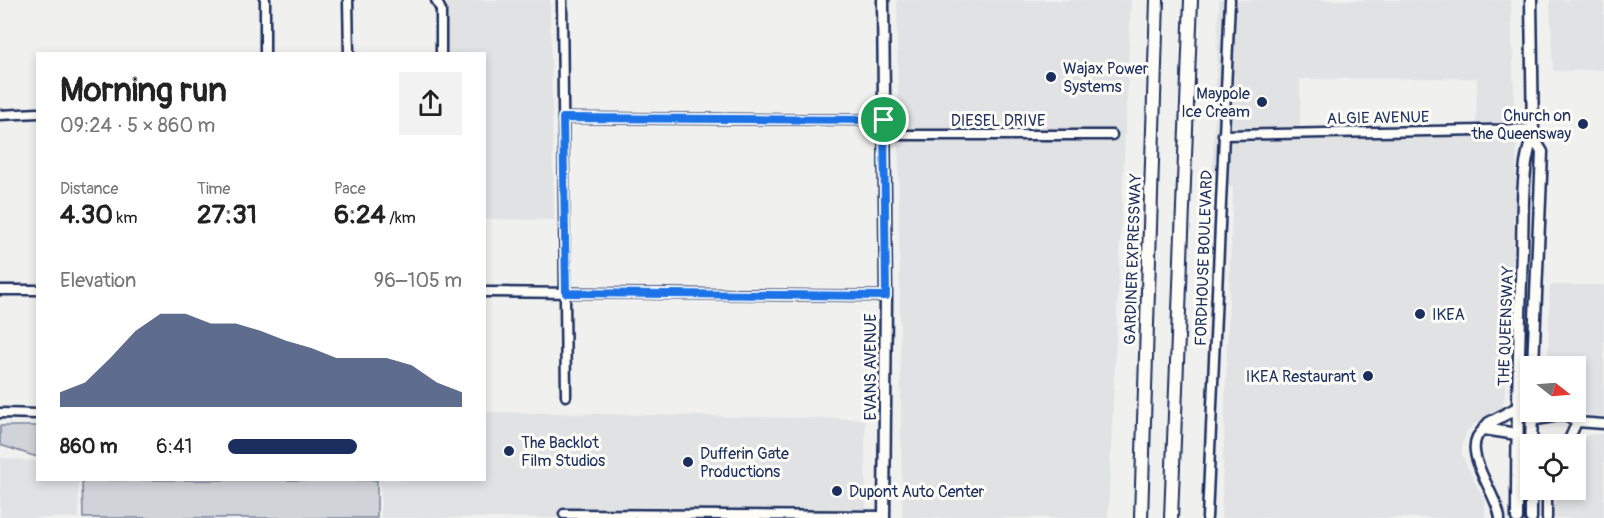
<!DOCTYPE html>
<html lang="en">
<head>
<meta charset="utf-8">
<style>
  body { margin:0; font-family:Pangolin,sans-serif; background:#f2f2f2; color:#222; height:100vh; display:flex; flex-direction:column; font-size:22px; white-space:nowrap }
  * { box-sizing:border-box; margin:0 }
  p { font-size:20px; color:#767676 }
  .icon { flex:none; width:33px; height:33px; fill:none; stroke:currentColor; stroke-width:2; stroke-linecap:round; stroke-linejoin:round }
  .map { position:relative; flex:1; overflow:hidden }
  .sheet { position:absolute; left:36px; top:52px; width:450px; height:429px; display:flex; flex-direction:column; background:#fff; border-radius:0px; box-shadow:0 3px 9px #0003 }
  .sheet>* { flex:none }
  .needle { width:39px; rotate:107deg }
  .tools { position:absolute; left:1520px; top:356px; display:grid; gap:12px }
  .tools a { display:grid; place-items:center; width:66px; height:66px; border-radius:0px; background:#fff; box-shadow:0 3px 9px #0003; font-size:30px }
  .pin { position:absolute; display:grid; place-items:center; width:51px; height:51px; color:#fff; margin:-26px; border:3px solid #fff; border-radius:50%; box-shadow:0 2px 6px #0007 }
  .round { display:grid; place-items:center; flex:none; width:63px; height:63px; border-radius:0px; background:#f2f2f2 }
  .overview { display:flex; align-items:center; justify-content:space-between; height:102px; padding:0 24px }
  h1 { font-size:33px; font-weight:700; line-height:45px }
  .metrics { display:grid; grid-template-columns:repeat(3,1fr); gap:9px; height:102px; padding:6px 24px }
  .metrics div { display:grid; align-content:center }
  .metrics b { font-size:26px; font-weight:700 }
  .metrics small { font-size:16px; font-weight:400 }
  .metrics p { font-size:16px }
  .chart { height:168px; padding:12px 24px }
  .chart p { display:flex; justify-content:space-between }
  .chart svg { width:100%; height:108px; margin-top:6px; fill:#1b2f5e; opacity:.7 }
  ul { padding:0 24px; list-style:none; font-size:20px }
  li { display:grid; grid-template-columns:96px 72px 1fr; align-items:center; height:45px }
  li i { height:15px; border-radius:8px; background:#1b2f5e }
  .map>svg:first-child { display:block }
  .built { fill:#e0e2e3 }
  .green { fill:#d0d3d8; stroke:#76819b; stroke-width:1.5 }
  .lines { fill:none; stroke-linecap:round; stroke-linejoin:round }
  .minor-casing { stroke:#1b2f5e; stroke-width:13 }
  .major-casing { stroke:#1b2f5e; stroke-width:15 }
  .highway-casing { stroke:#1b2f5e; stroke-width:16 }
  .minor { stroke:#fdfcf7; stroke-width:8 }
  .major { stroke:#fdfcf7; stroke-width:10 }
  .highway { stroke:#fdfcf7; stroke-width:12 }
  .route-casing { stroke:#fff; stroke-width:12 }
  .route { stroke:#1a73e8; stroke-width:8 }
  .poi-dot { fill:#1b2f5e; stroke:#fdfcf7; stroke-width:2 }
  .labels { text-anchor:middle; stroke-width:6; stroke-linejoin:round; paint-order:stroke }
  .poi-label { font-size:16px; fill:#1b2f5e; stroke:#fdfcf7; text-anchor:start }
  .street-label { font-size:16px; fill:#1b2f5e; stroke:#fdfcf7 }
</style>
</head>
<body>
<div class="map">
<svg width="1604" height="518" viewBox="0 0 1604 518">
  <rect width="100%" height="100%" fill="#f0f0ee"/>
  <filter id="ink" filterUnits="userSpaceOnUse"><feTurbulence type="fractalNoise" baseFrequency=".0167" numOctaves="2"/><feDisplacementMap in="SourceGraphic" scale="12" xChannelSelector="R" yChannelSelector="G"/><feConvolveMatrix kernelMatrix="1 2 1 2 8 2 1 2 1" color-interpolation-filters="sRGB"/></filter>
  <g filter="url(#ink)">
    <g class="built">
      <polygon points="447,0 550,0 554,220 485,219 484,54 447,54"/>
      <polygon points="897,0 1131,0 1108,518 902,518"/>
      <polygon points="1219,0 1511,0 1515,127 1476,129 1477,78 1300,79 1300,139 1517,136 1510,345 1503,407 1474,424 1466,432 1462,445 1462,456 1485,502 1485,518 1221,518 1233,187 1212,184"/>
      <polygon points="1550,0 1604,0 1604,70 1553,71"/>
      <polygon points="1550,285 1604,285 1604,416 1592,416 1575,409 1575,366 1548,366"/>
      <polygon points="485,412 865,419 866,518 381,518 380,480 484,480"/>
      <polygon points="1590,434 1604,434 1604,518 1554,518 1556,489 1575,489 1575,446 1581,438"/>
      <polygon points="0,458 37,461 38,480 78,480 79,518 0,518"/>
    </g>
    <g class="green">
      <polygon points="0,426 37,426 37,457 0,445"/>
      <polygon points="82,480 377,480 377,518 83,518"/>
    </g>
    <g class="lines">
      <defs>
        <g id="minor">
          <polyline points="265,0 265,54"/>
          <polyline points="348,0 349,54"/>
          <polyline points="436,0 441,10 441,54"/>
          <polyline points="562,0 566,396"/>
          <polyline points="0,115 38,113"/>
          <polyline points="563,118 884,120"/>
          <polyline points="884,135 1112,135"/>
          <polyline points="1223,135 1534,129"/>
          <polyline points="0,290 38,290"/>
          <polyline points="484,292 886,296"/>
          <polyline points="0,413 38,414"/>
          <polyline points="1564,414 1577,422 1604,424"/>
          <path d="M1484 429C1457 448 1497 492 1500 518"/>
          <polyline points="1567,444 1577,422"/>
          <polyline points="564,514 884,516"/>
          <polyline points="1207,518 1230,0"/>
          <polyline points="1547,518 1547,489"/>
        </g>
        <g id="major">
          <polyline points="883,0 886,296 884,518"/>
          <polyline points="1533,366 1542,152 1533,137"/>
          <polyline points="1531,420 1564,414"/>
          <polyline points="1484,429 1489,423 1517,408"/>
          <polyline points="1484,429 1517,434"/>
          <polyline points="1531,444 1532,411"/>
          <path d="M1517 518C1517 428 1519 339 1522 249 1523 218 1521 164 1533 137L1531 0"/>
          <polyline points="1531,518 1531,489"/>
        </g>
        <g id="highway">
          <polyline points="1141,518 1157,0"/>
          <polyline points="1171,518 1191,0"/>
        </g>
      </defs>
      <use href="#minor" class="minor-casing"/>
      <use href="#major" class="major-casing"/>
      <use href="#highway" class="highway-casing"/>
      <use href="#minor" class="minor"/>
      <use href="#major" class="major"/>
      <use href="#highway" class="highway"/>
    </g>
  </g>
  <g class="lines" filter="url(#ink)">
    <defs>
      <polygon id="route" points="563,118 884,120 886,296 566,293"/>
    </defs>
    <use href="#route" class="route-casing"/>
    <use href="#route" class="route"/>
  </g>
  <g class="poi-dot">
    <circle cx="1051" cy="77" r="6"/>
    <circle cx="1262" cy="102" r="6"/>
    <circle cx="1583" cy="124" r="6"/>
    <circle cx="1420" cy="314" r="6"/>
    <circle cx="1368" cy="376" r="6"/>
    <circle cx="509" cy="451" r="6"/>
    <circle cx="688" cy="462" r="6"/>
    <circle cx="837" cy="491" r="6"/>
  </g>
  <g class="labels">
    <g class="poi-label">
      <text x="1063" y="74">Wajax Power<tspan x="1063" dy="18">Systems</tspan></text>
      <text x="1250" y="99" text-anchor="end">Maypole<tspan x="1250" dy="18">Ice Cream</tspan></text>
      <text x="1571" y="121" text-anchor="end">Church on<tspan x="1571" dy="18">the Queensway</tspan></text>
      <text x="1432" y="320">IKEA</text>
      <text x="1356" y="382" text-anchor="end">IKEA Restaurant</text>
      <text x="521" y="448">The Backlot<tspan x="521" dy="18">Film Studios</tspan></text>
      <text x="700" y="459">Dufferin Gate<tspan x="700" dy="18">Productions</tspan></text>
      <text x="849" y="497">Dupont Auto Center</text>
    </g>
    <g class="street-label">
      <text transform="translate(1378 117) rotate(-1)" y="6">ALGIE AVENUE</text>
      <text x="998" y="126">DIESEL DRIVE</text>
      <text transform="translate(1203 258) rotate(-88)" y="6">FORDHOUSE BOULEVARD</text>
      <text transform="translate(1132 259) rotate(-88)" y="6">GARDINER EXPRESSWAY</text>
      <text transform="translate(1505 326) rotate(-88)" y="6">THE QUEENSWAY</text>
      <text transform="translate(870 367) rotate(-90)" y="6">EVANS AVENUE</text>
    </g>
  </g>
</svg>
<div class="tools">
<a><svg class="needle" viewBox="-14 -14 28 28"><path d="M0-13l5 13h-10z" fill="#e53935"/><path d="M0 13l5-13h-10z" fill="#767676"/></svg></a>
<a><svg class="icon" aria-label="locate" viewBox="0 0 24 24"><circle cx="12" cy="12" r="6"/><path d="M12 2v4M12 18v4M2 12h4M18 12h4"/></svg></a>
</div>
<div class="pin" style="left:884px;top:120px;background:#1e9e55"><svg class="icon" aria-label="arrive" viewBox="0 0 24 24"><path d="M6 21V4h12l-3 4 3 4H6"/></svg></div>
<section class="sheet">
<div class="overview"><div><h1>Morning run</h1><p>09:24 · 5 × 860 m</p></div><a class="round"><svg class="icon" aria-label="share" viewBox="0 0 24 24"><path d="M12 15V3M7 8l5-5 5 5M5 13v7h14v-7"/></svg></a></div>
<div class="metrics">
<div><p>Distance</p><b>4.30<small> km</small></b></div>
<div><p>Time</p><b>27:31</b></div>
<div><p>Pace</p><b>6:24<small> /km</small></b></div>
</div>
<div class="chart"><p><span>Elevation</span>96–105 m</p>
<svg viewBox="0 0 160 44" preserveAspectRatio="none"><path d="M0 44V38L10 34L20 24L30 13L40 6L50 6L60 10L70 10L80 13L90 17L100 20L110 24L120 24L130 24L140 27L150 34L160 38V44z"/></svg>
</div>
<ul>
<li><b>860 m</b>6:41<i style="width:55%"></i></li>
</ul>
</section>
</div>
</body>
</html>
